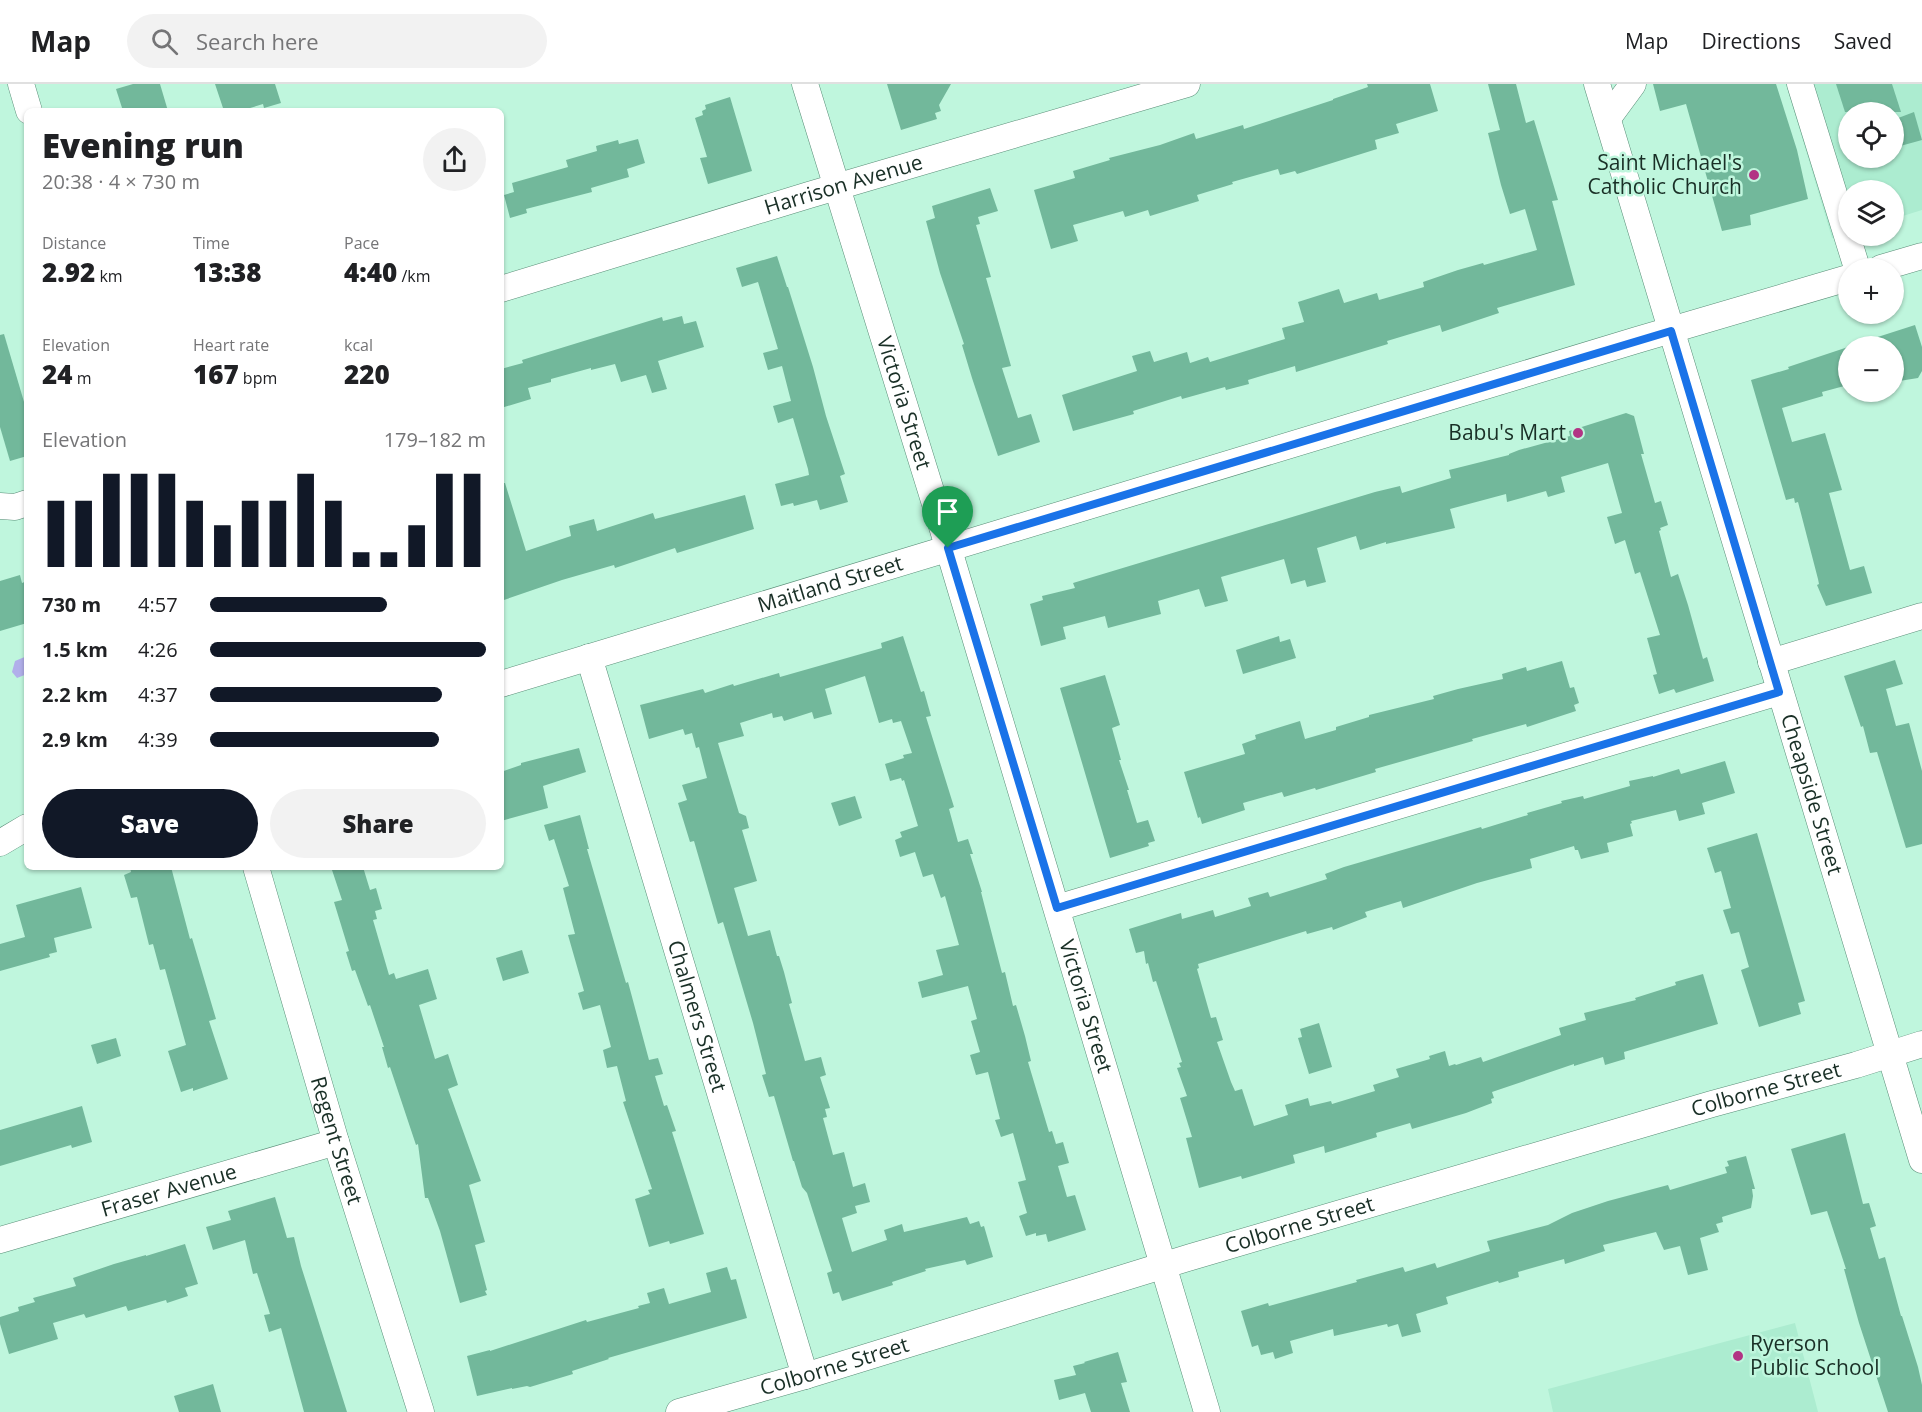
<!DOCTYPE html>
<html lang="en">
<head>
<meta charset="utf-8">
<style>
  body { margin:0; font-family:"Open Sans",sans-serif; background:#f2f2f2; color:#202124; height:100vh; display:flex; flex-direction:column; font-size:22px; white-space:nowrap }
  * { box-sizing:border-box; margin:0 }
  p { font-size:20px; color:#757577 }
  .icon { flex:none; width:33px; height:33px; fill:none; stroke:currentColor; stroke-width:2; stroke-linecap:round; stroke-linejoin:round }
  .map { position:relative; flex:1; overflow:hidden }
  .details { position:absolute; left:24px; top:24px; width:480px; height:762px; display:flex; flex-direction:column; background:#fff; border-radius:9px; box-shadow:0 2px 4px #0004 }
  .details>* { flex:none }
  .controls { position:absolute; left:1838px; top:18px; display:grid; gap:12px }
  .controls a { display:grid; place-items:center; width:66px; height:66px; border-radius:50%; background:#fff; box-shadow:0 2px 4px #0004; font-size:30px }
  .pin { position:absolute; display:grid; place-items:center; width:51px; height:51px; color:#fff; margin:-62px -26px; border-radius:50% 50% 50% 0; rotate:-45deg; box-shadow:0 0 6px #0007 }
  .pin .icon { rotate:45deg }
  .round { display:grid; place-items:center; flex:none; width:63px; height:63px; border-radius:32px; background:#f2f2f2 }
  .head { display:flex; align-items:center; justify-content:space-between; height:102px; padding:0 18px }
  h1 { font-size:33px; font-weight:800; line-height:45px }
  .figures { display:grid; grid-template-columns:repeat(3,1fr); gap:9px; height:102px; padding:6px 18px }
  .figures div { display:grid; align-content:center }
  .figures b { font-size:26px; font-weight:800 }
  .figures small { font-size:16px; font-weight:400 }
  .figures p { font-size:16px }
  .chart { height:168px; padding:12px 18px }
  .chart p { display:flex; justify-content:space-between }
  .chart svg { width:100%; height:108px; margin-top:6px; stroke:#111827; stroke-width:6 }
  .action { display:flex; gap:12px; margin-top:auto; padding:12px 18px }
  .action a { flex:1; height:69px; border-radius:36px; background:#111827; color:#fff; font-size:24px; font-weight:800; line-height:69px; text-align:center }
  .action a+a { background:#f2f2f2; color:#202124 }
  ul { padding:0 18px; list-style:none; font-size:20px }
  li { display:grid; grid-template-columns:96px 72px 1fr; align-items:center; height:45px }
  li i { height:15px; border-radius:8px; background:#111827 }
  header { display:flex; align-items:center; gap:36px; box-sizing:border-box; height:84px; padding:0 30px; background:#fff; border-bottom:2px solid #e0e0e0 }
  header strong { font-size:28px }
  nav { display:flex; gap:33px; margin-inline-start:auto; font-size:21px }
  .search { width:420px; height:54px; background:#f2f2f2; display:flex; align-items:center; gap:15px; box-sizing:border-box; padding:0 21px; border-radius:33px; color:#757577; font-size:22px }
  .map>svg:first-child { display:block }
  .built { fill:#acecd0; fill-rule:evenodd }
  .water { fill:#b1afea }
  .building { fill:#72b89b }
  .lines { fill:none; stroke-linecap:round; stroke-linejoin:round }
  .minor-casing { stroke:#598d77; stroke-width:27 }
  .minor { stroke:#fff; stroke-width:26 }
  .route-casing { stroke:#fff; stroke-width:12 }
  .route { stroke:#1a73e8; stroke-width:8 }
  .poi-dot { fill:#b23484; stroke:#bff6dd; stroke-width:2 }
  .labels { text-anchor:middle; stroke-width:5; stroke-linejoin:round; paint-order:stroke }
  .poi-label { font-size:21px; fill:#192f26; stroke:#bff6dd; text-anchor:end }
  .street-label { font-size:21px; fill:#192f26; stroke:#bff6dd }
</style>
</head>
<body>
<header>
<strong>Map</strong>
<div class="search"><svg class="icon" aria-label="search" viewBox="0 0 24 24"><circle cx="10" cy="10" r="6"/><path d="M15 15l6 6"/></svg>Search here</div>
<nav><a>Map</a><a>Directions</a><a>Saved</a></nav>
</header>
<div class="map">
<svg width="1922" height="1328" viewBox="0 0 1922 1328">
  <rect width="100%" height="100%" fill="#bff6dd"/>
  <g class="built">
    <path d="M1786 0H1922V126L1893 135V106H1848V149L1832 154ZM1848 28H1893V74H1848Z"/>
    <polygon points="1795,1239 1818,1328 1553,1328 1548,1305"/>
  </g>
  <polygon class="water" points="27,572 27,590 17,594 12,588 15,577"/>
  <g class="building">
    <polygon points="133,0 160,0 168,27 123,27 116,5"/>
    <polygon points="215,0 275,0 281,19 264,24 263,20 240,27 224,27"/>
    <polygon points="887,0 951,0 939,21 941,27 935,29 937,35 901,46"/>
    <polygon points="1367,0 1430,0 1438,27 1396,40 1399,49 1375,56 1377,65 1297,90 1295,87 1280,91 1278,85 1232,98 1233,100 1197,111 1199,117 1150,132 1148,126 1125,133 1123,127 1073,141 1078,157 1051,165 1034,106 1075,94 1073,87 1110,76 1109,74 1160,61 1194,49 1196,55 1243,41 1244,45 1333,16 1333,15 1368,3"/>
    <polygon points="1488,0 1516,0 1526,39 1534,36 1558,116 1552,117 1575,201 1497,224 1499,229 1442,248 1440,241 1387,257 1388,260 1296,288 1295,282 1248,296 1249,300 1226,306 1225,303 1182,315 1181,312 1133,327 1134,330 1073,347 1062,311 1137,287 1132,272 1150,267 1154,278 1187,268 1190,279 1208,273 1210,278 1285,255 1282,244 1304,238 1298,218 1339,205 1344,219 1377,209 1379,216 1424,203 1423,198 1458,186 1483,179 1484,181 1537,166 1525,125 1510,130 1501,101 1488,49 1500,46"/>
    <polygon points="1653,0 1776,0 1797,66 1808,115 1750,131 1751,141 1722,147 1686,20 1660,27"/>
    <polygon points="1836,0 1892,0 1901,28 1845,28"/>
    <polygon points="730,13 752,87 708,100 700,74 707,73 695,34 703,31 702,27 706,25 705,21"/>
    <polygon points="1914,28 1922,56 1893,64 1893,36"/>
    <polygon points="638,55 645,79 627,85 629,93 591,104 592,108 526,125 527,129 510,134 504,111 514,108 512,99 568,83 566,76 597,67 596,62 618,56 619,60"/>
    <polygon points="990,104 998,127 978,133 980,140 976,141 991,193 986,194 1011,282 1002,284 1018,334 1031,330 1040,358 998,372 972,294 962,261 964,260 940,189 926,137 935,134 932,122"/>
    <polygon points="777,172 787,203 788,203 813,283 826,332 845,390 840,392 848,418 820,426 817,416 794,422 793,419 781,422 775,400 809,391 808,385 793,334 778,339 773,322 791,317 782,282 768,286 763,269 778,265 758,198 742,203 736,184"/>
    <polygon points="682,232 684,240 696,237 704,263 658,277 667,305 652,309 646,291 621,298 615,280 591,286 591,284 551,295 551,298 528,304 531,315 501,324 501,285 523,279 522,276 662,233 663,237"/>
    <polygon points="1915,241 1922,263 1922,287 1918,294 1893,298 1893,262 1860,262 1859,259"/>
    <polygon points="4,250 27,328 27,372 10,377 0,343 0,251"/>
    <polygon points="1848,263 1848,301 1822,308 1823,312 1782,324 1792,358 1825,349 1842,406 1829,409 1850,486 1864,482 1872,509 1826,522 1817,501 1819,500 1818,495 1798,418 1795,419 1794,414 1786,416 1751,296 1789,285 1788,283"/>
    <polygon points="1626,329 1634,332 1644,370 1641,370 1655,419 1661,417 1668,441 1660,444 1661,446 1659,447 1671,493 1678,490 1688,521 1703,575 1707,573 1714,597 1676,609 1674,605 1659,610 1653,591 1657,590 1647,554 1660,551 1640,488 1635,490 1625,456 1615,460 1607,433 1622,429 1608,379 1561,393 1565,408 1548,413 1546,407 1507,418 1506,410 1450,425 1455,444 1386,460 1386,458 1360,466 1356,452 1317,464 1326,498 1307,503 1305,496 1291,500 1284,475 1221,493 1228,517 1205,523 1199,505 1158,517 1161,530 1108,544 1105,532 1063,543 1066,555 1041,562 1030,520 1043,516 1042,512 1075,504 1073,499 1375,408 1400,402 1402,409 1451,394 1449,386 1509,371 1509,370 1519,366 1570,352 1569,347"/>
    <polygon points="501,399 505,399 526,467 571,452 569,442 594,435 597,447 653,429 655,435 745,411 754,445 677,469 675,464 615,484 614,481 562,496 501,517"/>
    <polygon points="20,491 22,499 27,497 27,539 0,547 0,497"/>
    <polygon points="903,552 921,608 924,607 931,632 926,633 954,723 949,725 958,758 968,755 973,770 970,770 982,808 981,808 1002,889 1005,888 1013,922 1016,921 1025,952 1031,977 1028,978 1049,1048 1052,1047 1056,1060 1063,1058 1069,1079 1058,1082 1067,1113 1075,1111 1086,1146 1048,1158 1046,1150 1036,1152 1036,1149 1026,1152 1019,1132 1027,1129 1018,1098 1026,1096 1013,1049 1001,1053 995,1036 1000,1035 988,988 976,991 970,971 980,968 971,937 977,935 968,902 922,914 918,898 943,891 936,866 959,861 945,812 941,814 933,790 923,793 915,768 900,773 895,756 902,753 900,748 918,742 904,696 902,697 901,694 890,697 885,680 904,674 903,671 912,669 901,637 893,639 892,635 879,639 865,592 825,605 832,630 814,635 812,628 784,637 782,632 773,634 772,629 740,639 744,652 718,659 739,729 746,732 749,744 742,746 757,797 734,804 748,852 770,846 777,872 779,872 784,888 792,919 789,920 805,977 821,973 826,991 820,993 830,1024 825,1025 827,1033 823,1034 833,1071 844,1068 853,1103 865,1099 870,1118 855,1122 857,1129 842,1134 852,1168 887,1156 884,1146 902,1140 904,1148 967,1133 970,1140 979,1137 981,1143 984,1142 993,1173 967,1181 965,1176 925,1185 926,1187 892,1198 893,1201 842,1217 839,1208 833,1210 827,1189 832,1187 807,1109 802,1103 794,1077 793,1077 774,1012 769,1013 762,991 766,990 753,939 723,838 718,840 694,757 690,758 678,719 687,716 682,701 707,694 699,663 696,664 692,649 685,651 683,645 649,655 640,621 703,605 705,609 733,600 734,602 779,589 780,593 882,564 881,559"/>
    <polygon points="1279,552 1280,558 1290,555 1296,574 1243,590 1236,566"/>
    <polygon points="1895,576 1903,600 1886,605 1896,642 1909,639 1922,687 1922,760 1906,764 1877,668 1870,669 1863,642 1861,643 1844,592"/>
    <polygon points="1562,577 1570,604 1574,603 1579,619 1574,621 1576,627 1527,643 1526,640 1472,655 1473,657 1375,685 1376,688 1316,706 1315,704 1284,713 1282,708 1243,719 1245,726 1202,740 1200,733 1198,734 1184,688 1245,670 1242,660 1256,655 1255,651 1300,637 1305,655 1336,646 1336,643 1369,633 1369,631 1434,615 1433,612 1458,605 1503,595 1502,590 1526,583 1527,587"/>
    <polygon points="1105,591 1120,641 1112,644 1121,676 1119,676 1129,706 1127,706 1137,739 1148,736 1155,757 1148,759 1149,762 1110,774 1060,604"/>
    <polygon points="579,664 586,688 543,702 548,724 501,737 501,688 521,681 521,679"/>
    <polygon points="1725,677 1735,709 1702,719 1705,730 1679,737 1676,726 1631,737 1632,739 1630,740 1633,752 1607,759 1609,768 1581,775 1578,766 1575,766 1574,762 1530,775 1532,784 1477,799 1403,824 1401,817 1365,828 1367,833 1333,846 1332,843 1307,850 1306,847 1198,880 1199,884 1197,885 1211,934 1216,933 1223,956 1217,958 1231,998 1235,1007 1242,1005 1254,1042 1288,1031 1285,1021 1308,1014 1310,1022 1331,1017 1332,1020 1375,1007 1373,1001 1399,993 1396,985 1430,975 1429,972 1445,967 1449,982 1455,980 1456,981 1481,973 1483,978 1561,951 1559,944 1586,936 1584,929 1636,916 1635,914 1676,901 1675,898 1703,890 1718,940 1624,968 1625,975 1605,981 1603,973 1574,982 1574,980 1492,1008 1494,1014 1491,1015 1492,1019 1466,1029 1412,1045 1410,1039 1376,1049 1377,1053 1325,1069 1324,1062 1293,1071 1295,1079 1242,1095 1241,1092 1199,1104 1186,1054 1192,1053 1180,1014 1187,1012 1177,984 1181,983 1179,979 1182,978 1156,897 1153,898 1148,879 1146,880 1144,867 1136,869 1129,845 1181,829 1182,835 1213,826 1215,833 1251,822 1248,814 1268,808 1270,813 1327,795 1325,790 1344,783 1481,743 1482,745 1528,731 1527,729 1562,719 1561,717 1583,712 1584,715 1630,702 1629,697 1653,692 1653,693 1679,685 1681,690"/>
    <polygon points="855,712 862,734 839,742 831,719"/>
    <polygon points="580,731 589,765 587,765 626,899 628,898 649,976 658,974 663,990 655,992 664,1022 667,1021 676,1047 672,1048 704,1150 670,1160 669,1157 649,1163 635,1115 650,1110 648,1106 652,1105 623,1018 626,1017 617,982 607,984 603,966 611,963 600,921 583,926 578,909 584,907 568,851 575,850 563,804 569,802 554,755 549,757 544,741"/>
    <polygon points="1757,749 1805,917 1798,919 1801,930 1759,943 1741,886 1749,883 1739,848 1731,850 1723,826 1731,824 1721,787 1715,789 1707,764"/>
    <polygon points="130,783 171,783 190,855 192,854 216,935 209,937 228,995 193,1007 193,1004 181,1008 168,967 186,961 165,885 160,886 153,860 149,861 137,813 131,814 124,791 131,788"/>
    <polygon points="331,783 363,783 370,806 376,804 382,825 375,827 377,835 373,836 389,891 394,889 396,895 428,885 437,915 419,921 435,975 448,970 458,1001 448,1005 481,1097 469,1101 485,1158 475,1161 487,1206 485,1207 487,1211 460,1219 440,1147 428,1114 425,1114 418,1060 416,1061 390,983 388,984 382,963 384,963 370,921 368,922 355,886 352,887 346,868 349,867 334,818 342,816"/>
    <polygon points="81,803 92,844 54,854 57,868 49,870 50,873 0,887 0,860 25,853 16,821"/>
    <polygon points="522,866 529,889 503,897 496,874"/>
    <polygon points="1319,939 1332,983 1309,990 1298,954 1302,953 1300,945"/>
    <polygon points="116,954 121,972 97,980 91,961"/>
    <polygon points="82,1022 92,1058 72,1064 71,1061 0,1082 0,1046"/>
    <polygon points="1845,1049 1863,1120 1869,1119 1876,1142 1870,1144 1879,1175 1885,1173 1901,1232 1902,1232 1918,1283 1922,1301 1922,1328 1888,1328 1859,1239 1844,1185 1846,1185 1827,1127 1811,1131 1791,1065"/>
    <polygon points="1746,1072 1755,1105 1752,1105 1753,1112 1751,1124 1722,1133 1723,1138 1716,1140 1719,1148 1700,1154 1708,1186 1688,1191 1680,1162 1664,1166 1656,1148 1603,1161 1605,1167 1565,1180 1564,1175 1518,1188 1519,1193 1499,1199 1498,1197 1446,1213 1448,1220 1416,1230 1421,1248 1402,1253 1398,1240 1388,1243 1387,1240 1334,1252 1333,1245 1290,1257 1293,1269 1275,1275 1273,1268 1261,1271 1258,1261 1252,1263 1241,1227 1268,1219 1269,1222 1357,1198 1356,1196 1403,1183 1405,1188 1435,1179 1437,1184 1490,1167 1487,1157 1548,1141 1572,1129 1608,1117 1668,1101 1670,1106 1727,1089 1725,1083 1729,1082 1727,1077"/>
    <polygon points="275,1113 287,1154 294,1153 301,1182 347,1328 304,1328 281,1244 269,1248 264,1231 270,1230 257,1189 253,1190 245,1156 213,1166 206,1143 231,1136 228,1127"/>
    <polygon points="185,1160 198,1200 185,1204 188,1212 167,1219 166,1216 128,1227 126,1222 86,1234 84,1230 53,1239 58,1255 9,1270 0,1240 0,1233 19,1227 18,1223 35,1218 33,1214 76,1202 73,1194 114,1180 146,1171 146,1172"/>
    <polygon points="727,1183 731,1196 736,1195 747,1234 608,1274 609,1275 572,1287 573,1290 530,1303 527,1302 512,1305 512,1304 477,1312 467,1272 490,1266 490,1267 586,1236 587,1238 639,1224 638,1222 650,1219 647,1209 664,1204 669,1220 711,1208 706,1189"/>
    <polygon points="1118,1268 1127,1298 1121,1299 1130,1328 1091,1328 1085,1309 1059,1316 1054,1296 1076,1291 1073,1282 1085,1279 1084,1278"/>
    <polygon points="213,1300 221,1328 179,1328 174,1312"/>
  </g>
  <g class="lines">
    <defs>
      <g id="minor">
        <polyline points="21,0 29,27"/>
        <path id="s1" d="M805 0 940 436 1207 1328"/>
        <path id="s2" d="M1597 0 1922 1076"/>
        <polyline points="1800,0 1857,184"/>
        <polyline points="1608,34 1633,0"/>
        <polyline points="1881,184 1922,172"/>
        <path id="s3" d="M501 205 809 111 1187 0"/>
        <polyline points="0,422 15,423 27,419"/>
        <path id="s4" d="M589 573 805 1292"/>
        <polyline points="1771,578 1922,532"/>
        <path id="s5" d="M501 600 1637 256 1848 194"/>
        <polyline points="0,759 27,743"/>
        <path id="s6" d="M256 783 336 1058 421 1328"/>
        <polyline points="1057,824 1779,608"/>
        <path id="s7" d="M0 1156 336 1058"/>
        <path id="s8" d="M679 1328 805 1292 1191 1173 1712 1020 1856 981 1922 960"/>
      </g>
    </defs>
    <use href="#minor" class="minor-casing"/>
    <use href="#minor" class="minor"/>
  </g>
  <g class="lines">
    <defs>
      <polygon id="route" points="1671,247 1779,608 1057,824 948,464"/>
    </defs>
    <use href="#route" class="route-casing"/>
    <use href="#route" class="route"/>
  </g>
  <g class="poi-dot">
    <circle cx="1754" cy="91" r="6"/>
    <circle cx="1578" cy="349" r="6"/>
    <circle cx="1738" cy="1272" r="6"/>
  </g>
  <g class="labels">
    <g class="poi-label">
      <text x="1742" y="86">Saint Michael's<tspan x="1742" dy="24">Catholic Church</tspan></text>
      <text x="1566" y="356">Babu's Mart</text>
      <text x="1750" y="1267" text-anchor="start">Ryerson<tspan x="1750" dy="24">Public School</tspan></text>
    </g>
    <g class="street-label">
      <text dy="7" stroke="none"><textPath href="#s3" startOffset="358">Harrison Avenue</textPath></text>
      <text dy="7" stroke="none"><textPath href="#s1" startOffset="334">Victoria Street</textPath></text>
      <text dy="7" stroke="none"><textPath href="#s5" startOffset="344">Maitland Street</textPath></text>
      <text dy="7" stroke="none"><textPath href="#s2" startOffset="742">Cheapside Street</textPath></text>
      <text dy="7" stroke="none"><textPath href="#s1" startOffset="964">Victoria Street</textPath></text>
      <text dy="7" stroke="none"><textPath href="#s4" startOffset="375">Chalmers Street</textPath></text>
      <text dy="7" stroke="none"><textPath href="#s8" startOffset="1134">Colborne Street</textPath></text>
      <text dy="7" stroke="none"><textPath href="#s6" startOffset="285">Regent Street</textPath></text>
      <text dy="7" stroke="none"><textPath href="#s7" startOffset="176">Fraser Avenue</textPath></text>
      <text dy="7" stroke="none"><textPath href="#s8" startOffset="648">Colborne Street</textPath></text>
      <text dy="7" stroke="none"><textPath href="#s8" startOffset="162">Colborne Street</textPath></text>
    </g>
  </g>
</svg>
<div class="controls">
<a><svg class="icon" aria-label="locate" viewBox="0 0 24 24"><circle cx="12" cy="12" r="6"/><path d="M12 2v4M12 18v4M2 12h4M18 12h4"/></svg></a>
<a><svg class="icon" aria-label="layers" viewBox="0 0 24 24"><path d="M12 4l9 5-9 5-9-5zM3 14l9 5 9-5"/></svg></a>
<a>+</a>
<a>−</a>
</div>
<div class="pin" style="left:948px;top:464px;background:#1e9e55"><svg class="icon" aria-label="arrive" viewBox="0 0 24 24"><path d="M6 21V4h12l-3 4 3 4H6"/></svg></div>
<section class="details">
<div class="head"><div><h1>Evening run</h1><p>20:38 · 4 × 730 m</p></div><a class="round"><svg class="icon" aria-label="share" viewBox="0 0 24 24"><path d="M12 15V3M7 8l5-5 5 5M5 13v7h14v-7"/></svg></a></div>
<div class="figures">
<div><p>Distance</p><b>2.92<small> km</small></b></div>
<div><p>Time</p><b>13:38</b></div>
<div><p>Pace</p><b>4:40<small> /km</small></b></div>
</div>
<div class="figures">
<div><p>Elevation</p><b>24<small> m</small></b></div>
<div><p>Heart rate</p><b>167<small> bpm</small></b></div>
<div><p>kcal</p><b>220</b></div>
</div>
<div class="chart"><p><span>Elevation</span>179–182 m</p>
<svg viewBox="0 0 160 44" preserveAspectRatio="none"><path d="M5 44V17M15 44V17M25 44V6M35 44V6M45 44V6M55 44V17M65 44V27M75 44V17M85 44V17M95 44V6M105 44V17M115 44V38M125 44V38M135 44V27M145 44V6M155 44V6"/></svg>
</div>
<ul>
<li><b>730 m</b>4:57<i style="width:64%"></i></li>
<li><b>1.5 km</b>4:26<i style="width:100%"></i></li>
<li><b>2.2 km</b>4:37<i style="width:84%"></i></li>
<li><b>2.9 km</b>4:39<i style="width:83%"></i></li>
</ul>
<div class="action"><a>Save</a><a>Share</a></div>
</section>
</div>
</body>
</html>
